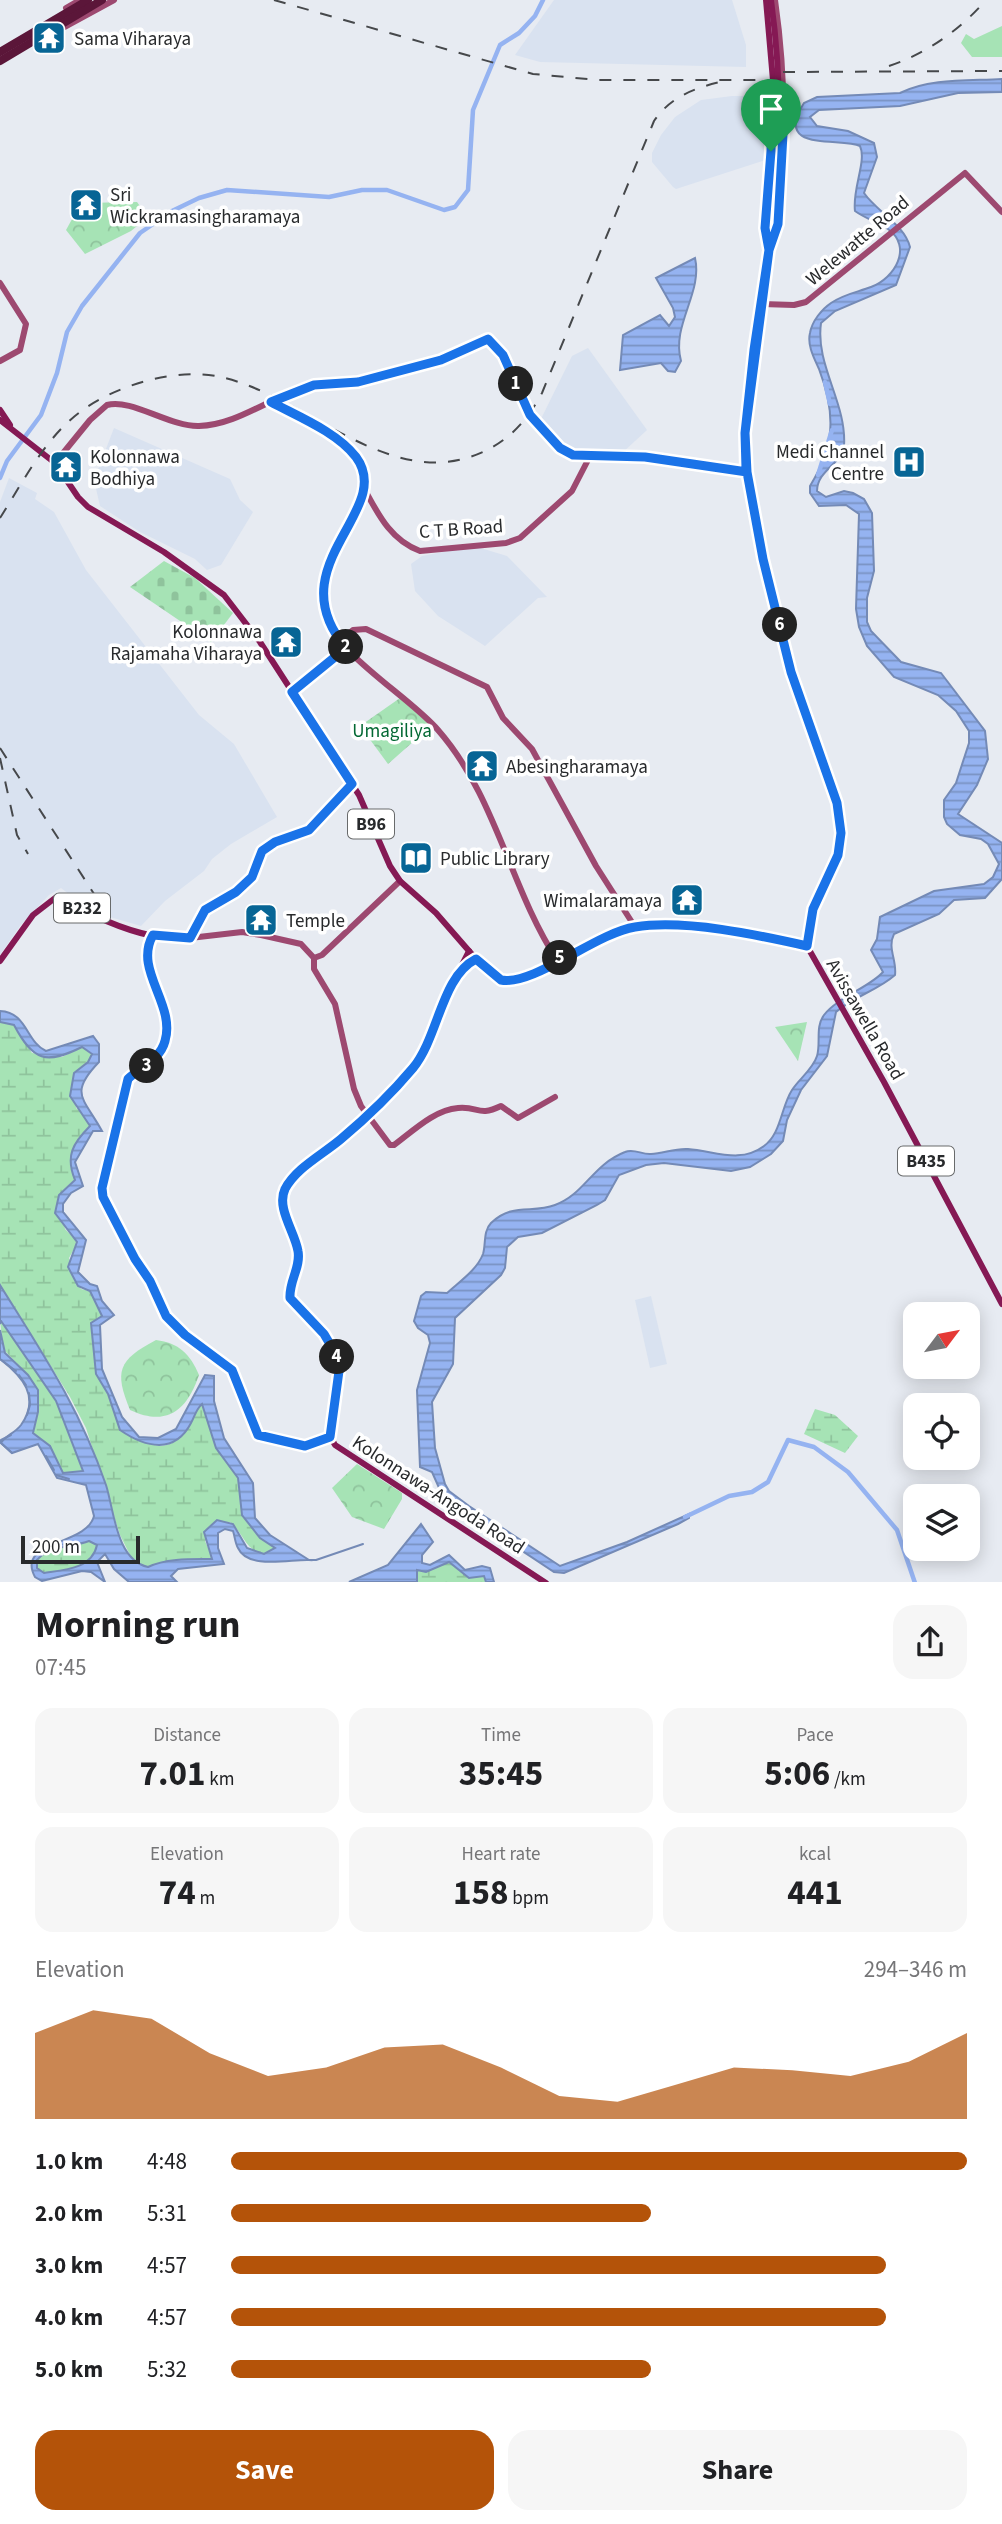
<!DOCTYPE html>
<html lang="en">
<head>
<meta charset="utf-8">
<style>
  body { margin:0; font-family:"Source Sans 3",sans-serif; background:#f6f6f6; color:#202124; height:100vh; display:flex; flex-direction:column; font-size:26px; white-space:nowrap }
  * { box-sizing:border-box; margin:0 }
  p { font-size:23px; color:#757577 }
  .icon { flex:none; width:38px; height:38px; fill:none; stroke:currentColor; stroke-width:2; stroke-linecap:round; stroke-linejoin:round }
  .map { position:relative; height:1582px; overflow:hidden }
  .panel { display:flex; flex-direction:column; background:#fff; flex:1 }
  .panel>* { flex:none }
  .needle { width:46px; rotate:58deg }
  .fabs { position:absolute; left:903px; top:1302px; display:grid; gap:14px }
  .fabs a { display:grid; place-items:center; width:77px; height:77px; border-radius:14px; background:#fff; box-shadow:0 4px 18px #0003; font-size:35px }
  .scale { position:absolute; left:21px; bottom:18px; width:119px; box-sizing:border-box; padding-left:7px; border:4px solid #282a2c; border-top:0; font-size:19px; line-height:24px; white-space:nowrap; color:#282a2c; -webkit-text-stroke:5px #fff; paint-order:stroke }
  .pin { position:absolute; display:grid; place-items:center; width:60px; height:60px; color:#fff; margin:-72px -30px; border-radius:50% 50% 50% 0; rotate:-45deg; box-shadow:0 0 7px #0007 }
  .pin .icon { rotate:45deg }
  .km { position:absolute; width:35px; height:35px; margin:-18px; border-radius:50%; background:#222; color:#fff; font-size:19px; line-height:35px; text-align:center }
  .round { display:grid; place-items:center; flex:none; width:74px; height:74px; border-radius:21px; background:#f6f6f6 }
  .overview { display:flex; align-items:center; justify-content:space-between; height:119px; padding:0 35px }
  h1 { font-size:38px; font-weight:700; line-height:52px }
  .figures { display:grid; grid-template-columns:repeat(3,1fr); gap:10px; height:119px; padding:7px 35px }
  .figures div { display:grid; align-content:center; border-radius:18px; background:#f6f6f6; text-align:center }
  .figures b { font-size:35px; font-weight:700 }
  .figures small { font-size:19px; font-weight:400 }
  .figures p { font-size:19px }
  .chart { height:196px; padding:14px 35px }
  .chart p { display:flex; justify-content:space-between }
  .chart svg { width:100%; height:126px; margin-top:7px; fill:#b45309; opacity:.7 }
  .cta { display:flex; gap:14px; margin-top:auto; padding:14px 35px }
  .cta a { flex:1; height:80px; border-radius:21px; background:#b45309; color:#fff; font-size:28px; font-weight:700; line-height:80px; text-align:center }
  .cta a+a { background:#f6f6f6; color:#202124 }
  ul { padding:0 35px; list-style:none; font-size:23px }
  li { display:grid; grid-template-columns:112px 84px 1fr; align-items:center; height:52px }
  li i { height:18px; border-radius:9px; background:#b45309 }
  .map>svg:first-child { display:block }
  .built { fill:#d9e2f0 }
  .grass { fill:#a6e3b5 }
  .wetland { fill:url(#wetland-marsh) }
  .cemetery { fill:url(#cemetery-stones) }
  .park { fill:url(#park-crowns) }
  .water { fill:url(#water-rules); stroke:#748ab6; stroke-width:2; fill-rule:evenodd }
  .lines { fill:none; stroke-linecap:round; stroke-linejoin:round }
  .stream { stroke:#748ab6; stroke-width:2 }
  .canal { stroke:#95b3f1; stroke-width:4.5 }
  .secondary { stroke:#9d4970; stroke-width:6 }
  .primary { stroke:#851954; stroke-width:6 }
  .highway { stroke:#5b1639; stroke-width:8 }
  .rail { stroke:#46484b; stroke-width:2; stroke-dasharray:12 12; stroke-linecap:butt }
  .primary-bridge { stroke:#851954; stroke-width:6 }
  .route-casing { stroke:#fff; stroke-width:14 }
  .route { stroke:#1a73e8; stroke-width:9 }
  .labels { text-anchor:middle; stroke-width:7; stroke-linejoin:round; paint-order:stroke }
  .shield { fill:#fff; stroke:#686a6b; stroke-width:2 }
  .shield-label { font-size:18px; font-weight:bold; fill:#282a2c }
  .poi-label { font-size:19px; fill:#282a2c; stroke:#fff; text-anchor:start }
  .street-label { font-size:19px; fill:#282a2c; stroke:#fff }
  .park-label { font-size:19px; fill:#036833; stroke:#fff }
</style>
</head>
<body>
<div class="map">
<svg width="1002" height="1583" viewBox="0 0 1002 1583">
  <defs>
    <pattern id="wetland-marsh" width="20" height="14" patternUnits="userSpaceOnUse" patternTransform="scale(1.75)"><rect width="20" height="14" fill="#a6e3b5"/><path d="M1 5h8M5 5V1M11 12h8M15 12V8" fill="none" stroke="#8fc39c"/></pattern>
    <pattern id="cemetery-stones" width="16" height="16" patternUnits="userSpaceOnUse" patternTransform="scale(1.75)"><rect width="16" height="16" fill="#a6e3b5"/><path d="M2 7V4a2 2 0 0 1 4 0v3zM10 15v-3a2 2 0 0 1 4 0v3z" fill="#8fc39c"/></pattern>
    <pattern id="park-crowns" width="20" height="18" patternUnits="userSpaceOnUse" patternTransform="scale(1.75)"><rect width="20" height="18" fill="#a6e3b5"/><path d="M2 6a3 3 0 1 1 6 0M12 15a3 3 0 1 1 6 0" fill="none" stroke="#8fc39c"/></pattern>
    <pattern id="water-rules" width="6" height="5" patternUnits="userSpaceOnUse" patternTransform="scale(1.75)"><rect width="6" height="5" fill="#95b3f1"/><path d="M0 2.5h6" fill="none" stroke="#7a92c3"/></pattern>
  </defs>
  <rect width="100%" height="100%" fill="#e7ebf2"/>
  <g class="built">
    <polygon points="554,0 732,0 746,45 746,67 540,62 515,55"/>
    <polygon points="732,96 759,96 762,110 769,113 769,159 676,189 673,187 652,162 652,153 661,135 675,117 701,100"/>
    <polygon points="588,348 647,430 622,453 574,454 560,444 540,421 572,356"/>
    <polygon points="114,428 230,479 240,500 253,512 221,565 207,570 195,559 140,532 100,506 94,480"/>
    <polygon points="9,478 37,493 35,499 54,512 86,570 199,715 234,744 277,817 231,844 212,859 204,871 165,901 141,926 110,917 106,911 102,914 87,908 61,888 49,895 20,926 0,955 0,502"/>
    <polygon points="474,546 507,556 547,597 538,598 485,646 438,616 415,591 411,564 422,556"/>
    <polygon points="651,1296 667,1364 650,1368 635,1300"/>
  </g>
  <polygon class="grass" points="1002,26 1002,57 972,57 961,43 966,34 974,39"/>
  <g class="wetland">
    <path d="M6 1021 14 1025 32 1053 62 1057 82 1047 92 1055 88 1062 74 1073 76 1108 87 1117 90 1126C69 1147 71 1151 75 1179L59 1195 65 1229 78 1242 69 1258 81 1289 90 1291 102 1316 91 1328 96 1374 108 1395 120 1430C150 1446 170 1458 191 1423 195 1416 196 1409 202 1404L205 1407 216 1448 238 1478 242 1515 260 1538 273 1545V1552C246 1558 246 1535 230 1522L205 1541 213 1559H187L144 1567 132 1559 120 1535 86 1428 70 1397 0 1285V1022Z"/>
    <polygon points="0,1320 56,1401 83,1472 63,1473 50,1446 33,1433 38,1412 28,1375 3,1349"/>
    <polygon points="815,1409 835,1415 858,1436 845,1453 804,1434"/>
    <path d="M89 1541 97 1545C92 1569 65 1570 43 1573L37 1568V1560C51 1544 71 1548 89 1541Z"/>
    <polygon points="446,1562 455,1564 463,1574 484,1576 486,1582 417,1583 417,1569 426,1572"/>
  </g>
  <polygon class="cemetery" points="164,561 195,578 233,613 211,642 130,587"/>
  <g class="park">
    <polygon points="137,202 148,217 131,231 85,254 66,230 81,203"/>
    <polygon points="400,698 431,726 388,764 360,726"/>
    <polygon points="807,1022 798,1061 775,1027"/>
    <path d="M156 1340C179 1343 190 1354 199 1375 187 1411 166 1427 130 1410 114 1371 118 1360 156 1340Z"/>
    <polygon points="357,1464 402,1493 402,1499 384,1529 352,1517 332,1488"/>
  </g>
  <g class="water">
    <path d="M1002 79V92L958 93 900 106 819 110 810 117 817 126 848 131 874 143 877 157 864 193C877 212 904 224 910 247L896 285 835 311 821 323C815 365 847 403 844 446 843 463 817 470 817 491L826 497 844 491 853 493 864 499 872 513 874 571 867 598V622L871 631 901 662 941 673 985 731 988 759 977 785 958 814 1002 843V879L985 898 954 900 939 914 894 934C887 948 897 960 895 975 877 991 854 996 836 1012L827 1056 801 1090 787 1120 783 1141 771 1154 750 1167 731 1171 664 1163 646 1165 619 1175 605 1200 597 1205 542 1233 518 1237 507 1247 505 1268 501 1275 455 1318 453 1364 432 1402 435 1448 445 1484 449 1491 469 1506 560 1566 627 1542 689 1514V1518L678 1524 564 1573 554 1572 444 1499 432 1472 420 1467 417 1390 430 1343 428 1335 418 1328 414 1321 421 1296 426 1292 447 1293C459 1282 477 1270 483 1254 486 1245 483 1231 491 1223 513 1202 532 1214 555 1205 585 1194 592 1165 625 1152 634 1148 642 1155 651 1154 663 1154 674 1148 688 1149 715 1151 740 1164 764 1146 781 1134 781 1107 792 1090 799 1079 813 1069 817 1056 821 1043 815 1027 824 1015 838 997 870 987 883 972L871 950 877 939 880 917 934 891 984 884 993 877 999 864 988 844 981 839 960 835 947 824 944 817V800L956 783 969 743V731L956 711 938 695 894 677 867 646 859 627 856 609 859 514 846 505 819 506 810 493V486C835 445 836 414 819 369 814 358 807 345 810 333 812 321 822 309 831 303 844 294 858 292 871 287 895 278 913 247 888 229 878 222 866 219 855 211 852 189 867 161 860 146 841 137 772 153 804 103L817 97 900 93C930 78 969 81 1002 79Z"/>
    <path d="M695 258C703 293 671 325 681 361L675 372 668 371 661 363 620 370 623 335 660 315 669 326 675 317 673 308 656 278Z"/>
    <path d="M0 1011C27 1012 26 1042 46 1051L93 1036 99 1044V1062C68 1094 84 1098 102 1131H93L75 1162 83 1186 71 1193 63 1204V1212L86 1240 78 1272 90 1284 97 1286 102 1301 114 1315 100 1325 102 1369 122 1417 139 1437 158 1438 176 1429 205 1375 214 1376V1401L224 1438 253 1483 255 1518 270 1535 309 1560C291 1559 248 1570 238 1548 235 1543 235 1537 233 1531L225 1529 218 1533V1548L224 1564 178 1569 171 1576 177 1582H129L114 1569 105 1554 97 1562 105 1582 91 1572 82 1571 42 1581 35 1577C15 1540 87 1546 94 1516L86 1485 57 1478 38 1444 12 1453 1 1443C5 1436 15 1433 21 1425 41 1397 22 1376 0 1359V1330L5 1353 28 1375 38 1390V1412L33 1433 50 1446 63 1473 83 1471 56 1401 1 1321 0 1324V1285C43 1354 79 1407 106 1485 114 1510 116 1560 148 1567 166 1558 192 1559 212 1559L204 1532 217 1520 233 1524 247 1548 264 1554 275 1548 260 1538 242 1515 238 1478 216 1448 202 1404C196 1409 195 1416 191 1423 175 1454 146 1448 120 1430L108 1394 96 1374 91 1323 102 1316 90 1291 78 1286 68 1267 77 1242 55 1213 59 1195 75 1180C65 1156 73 1143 90 1126L70 1096 74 1073 88 1062 92 1054 82 1047C46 1065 33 1061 14 1025L0 1022ZM89 1541 97 1545C92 1569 64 1570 44 1573L37 1568V1560C51 1544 71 1548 89 1541Z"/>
    <polygon points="421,1524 433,1542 422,1555 422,1563 430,1565 449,1555 465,1570 482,1566 490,1568 494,1582 486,1582 484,1576 469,1578 449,1562 426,1572 417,1570 417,1582 349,1582 388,1565"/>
  </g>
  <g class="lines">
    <g class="stream">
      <polyline points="0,1359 16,1371"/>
      <polyline points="19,1375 26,1385"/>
      <polyline points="27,1415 30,1405 29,1393"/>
      <polyline points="11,1435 1,1440 1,1443 12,1453"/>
      <polyline points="46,1456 54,1470"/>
      <polyline points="56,1475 69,1479"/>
      <polyline points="308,1560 316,1560 363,1544"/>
    </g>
    <g class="canal">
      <polyline points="825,382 830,404"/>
      <polyline points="818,475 832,430"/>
      <polyline points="0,478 7,461 41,415 57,373 67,332 82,306 140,233 172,211 199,198 227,190 329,197 362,190 387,190 444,210 455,207 468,190 473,110 500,45 519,33 535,16 543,0"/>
      <polyline points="685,1517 729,1496 752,1492 768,1482 788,1440 814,1447 848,1472 897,1530 915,1583"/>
    </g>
    <g class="secondary">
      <polyline points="66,8 80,0"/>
      <polyline points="57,31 114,0"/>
      <polyline points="769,248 765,228 771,92"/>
      <path d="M770 248C780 229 780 206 781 185 786 122 784 62 775 0"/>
      <polyline points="0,283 26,324 20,350 0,361"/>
      <polyline points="760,304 794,305 806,302 965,173 1002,212"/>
      <path d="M271 402C307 421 386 453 360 506 347 531 335 543 328 572 325 585 321 600 325 614 335 654 410 697 438 730 496 796 510 888 557 960"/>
      <path d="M55 463 90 420 107 405C131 398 170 427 199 426 240 425 275 393 314 385 328 382 343 384 357 382 403 375 445 356 488 339L503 355 530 415 560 448 573 455 645 457 747 472"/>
      <path d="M366 492C379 516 392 541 420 551L506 543 520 538 572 491 589 458"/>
      <polyline points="340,641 353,630 366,629 487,687 503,718 532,749 596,866 635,927"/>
      <polyline points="292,692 346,648"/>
      <path d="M153 935C133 970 176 1004 165 1041 159 1060 140 1067 128 1079L102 1188 103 1197 135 1259 150 1281 166 1316 185 1335 228 1364 258 1435 305 1446 330 1437"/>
      <path d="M190 938 242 932 261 935 301 944 314 958V969L335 1004 354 1089 361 1106 390 1145H394C413 1131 434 1110 458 1108 479 1106 478 1117 501 1106L518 1118 555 1097"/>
      <polyline points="314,958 322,955 400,881"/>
    </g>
    <g class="primary">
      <polyline points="770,242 745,433 747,472 763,559 791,672 837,803 841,833 838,855 813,909 807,946 884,1082 1002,1304"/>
      <polyline points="0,410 10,425"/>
      <path d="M0 420 55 463 78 497 88 507 164 552 224 595 260 642 359 795 390 866 400 881 436 913 476 959 501 980C532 985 596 933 635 927 685 919 758 935 807 946"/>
      <path d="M469 951 449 990 426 1049 413 1067 351 1130 299 1171 284 1192 283 1208 298 1252 290 1295C299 1320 331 1331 338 1360 343 1387 319 1420 335 1445L546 1583"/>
      <path d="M0 961 33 915 55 898C71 899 81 909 95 916 121 928 160 942 190 938L205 910 236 892 252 877 262 851 275 842 309 830 352 784"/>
    </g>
    <g class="highway">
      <polyline points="0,52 88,0"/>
      <polyline points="0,61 102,0"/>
    </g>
    <g class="rail">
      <polyline points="274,0 533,74 597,80 770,80"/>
      <path d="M889 66C926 54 961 29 986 0"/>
      <polyline points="783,72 1002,71"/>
      <path d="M0 518C23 482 45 438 80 412 116 385 177 367 221 377 309 397 390 494 483 452 511 439 528 419 542 393L654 121C671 96 695 88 724 81"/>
      <polyline points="0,748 96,897"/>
      <polyline points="0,758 17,835 28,854"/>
    </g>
    <g class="primary-bridge">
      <polyline points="766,0 776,115 769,233"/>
      <path d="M770 242C776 219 776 196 778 172 781 114 779 58 771 0"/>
    </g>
  </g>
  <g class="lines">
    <defs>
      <path id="route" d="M771 151 765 228 769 250 745 433 747 472 645 457 573 455 560 448 530 415 503 355 488 339 441 360 358 382 314 385 271 402C297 416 337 432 356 457 396 511 276 565 346 648L292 692 352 784 309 830 275 842 262 851 252 877 236 892 205 910 190 938 153 935C133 970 176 1004 165 1041 160 1060 140 1067 128 1079L102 1188 103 1197 135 1259 150 1281 166 1316 185 1335 232 1370 258 1435 305 1446 330 1437 339 1371 337 1356 324 1334 290 1298C289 1281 301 1267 298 1251 295 1232 276 1208 285 1189 296 1168 322 1155 341 1139 366 1118 392 1093 413 1068 439 1036 441 977 476 959L501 980C534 986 596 933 635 927 685 919 758 935 807 946L813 909 838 855 841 833 837 803 791 672 763 559 747 472 746 468 745 433 754 350 769 250 778 224 785 98H772L771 151"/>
    </defs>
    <use href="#route" class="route-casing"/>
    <use href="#route" class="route"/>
  </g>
  <defs>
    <symbol id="temple-square" viewBox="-11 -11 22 22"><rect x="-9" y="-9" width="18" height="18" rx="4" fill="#076595" stroke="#fff"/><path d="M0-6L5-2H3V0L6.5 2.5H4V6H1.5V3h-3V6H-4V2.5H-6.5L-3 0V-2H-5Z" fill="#fff"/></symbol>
    <symbol id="hospital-square" viewBox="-11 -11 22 22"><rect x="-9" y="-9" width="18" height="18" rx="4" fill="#076595" stroke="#fff"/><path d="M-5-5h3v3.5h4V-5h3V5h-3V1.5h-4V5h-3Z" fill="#fff"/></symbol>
    <symbol id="library-square" viewBox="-11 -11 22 22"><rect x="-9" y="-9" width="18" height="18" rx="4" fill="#076595" stroke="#fff"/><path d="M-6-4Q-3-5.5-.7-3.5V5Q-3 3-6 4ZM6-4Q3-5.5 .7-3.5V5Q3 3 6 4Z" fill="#fff"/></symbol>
  </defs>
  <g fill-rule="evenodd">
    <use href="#temple-square" x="30" y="19" width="38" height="38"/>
    <use href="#temple-square" x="67" y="186" width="38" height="38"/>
    <use href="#hospital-square" x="890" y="443" width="38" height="38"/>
    <use href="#temple-square" x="47" y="448" width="38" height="38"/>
    <use href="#temple-square" x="267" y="623" width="38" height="38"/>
    <use href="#temple-square" x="463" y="747" width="38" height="38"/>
    <use href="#library-square" x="397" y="839" width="38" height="38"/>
    <use href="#temple-square" x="668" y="881" width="38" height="38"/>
    <use href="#temple-square" x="242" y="901" width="38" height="38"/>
  </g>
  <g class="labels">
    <g class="shield">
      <rect x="348" y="809.5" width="46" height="29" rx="5"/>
      <rect x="54" y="893.5" width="56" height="29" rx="5"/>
      <rect x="898" y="1146.5" width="56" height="29" rx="5"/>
    </g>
    <g class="shield-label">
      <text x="371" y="830">B96</text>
      <text x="82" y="914">B232</text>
      <text x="926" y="1167">B435</text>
    </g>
    <g class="poi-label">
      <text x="74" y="45">Sama Viharaya</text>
      <text x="110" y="201">Sri<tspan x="110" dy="22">Wickramasingharamaya</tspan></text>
      <text x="884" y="458" text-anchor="end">Medi Channel<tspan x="884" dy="22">Centre</tspan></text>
      <text x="90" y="463">Kolonnawa<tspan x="90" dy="22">Bodhiya</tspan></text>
      <text x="262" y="638" text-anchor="end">Kolonnawa<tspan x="262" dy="22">Rajamaha Viharaya</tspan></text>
      <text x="506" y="773">Abesingharamaya</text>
      <text x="440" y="865">Public Library</text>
      <text x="662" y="907" text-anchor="end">Wimalaramaya</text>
      <text x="286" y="927">Temple</text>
    </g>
    <g class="street-label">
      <text transform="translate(857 240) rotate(-40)" y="7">Welewatte Road</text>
      <text transform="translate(461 528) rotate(-4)" y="7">C T B Road</text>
      <text transform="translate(866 1019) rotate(60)" y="7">Avissawella Road</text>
      <text transform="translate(439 1494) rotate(33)" y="7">Kolonnawa-Angoda Road</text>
    </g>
    <g class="park-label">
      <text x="392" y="737">Umagiliya</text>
    </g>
  </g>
</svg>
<div class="fabs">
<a><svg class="needle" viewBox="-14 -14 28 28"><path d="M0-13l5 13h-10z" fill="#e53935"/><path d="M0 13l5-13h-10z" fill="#757577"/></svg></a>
<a><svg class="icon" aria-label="locate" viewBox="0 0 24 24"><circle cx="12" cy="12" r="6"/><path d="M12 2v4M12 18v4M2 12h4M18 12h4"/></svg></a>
<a><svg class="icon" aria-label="layers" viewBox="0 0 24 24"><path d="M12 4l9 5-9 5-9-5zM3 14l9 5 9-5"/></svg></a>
</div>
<div class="scale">200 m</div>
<div class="pin" style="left:771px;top:151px;background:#1e9e55"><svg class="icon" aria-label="arrive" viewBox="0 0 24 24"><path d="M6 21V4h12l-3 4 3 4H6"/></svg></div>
<b class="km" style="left:516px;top:384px">1</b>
<b class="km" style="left:346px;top:647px">2</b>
<b class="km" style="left:147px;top:1066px">3</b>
<b class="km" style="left:337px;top:1357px">4</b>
<b class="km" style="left:560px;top:958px">5</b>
<b class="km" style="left:780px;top:625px">6</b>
</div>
<section class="panel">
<div class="overview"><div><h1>Morning run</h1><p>07:45</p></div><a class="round"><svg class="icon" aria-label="share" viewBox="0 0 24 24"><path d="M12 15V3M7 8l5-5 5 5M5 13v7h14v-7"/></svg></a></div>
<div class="figures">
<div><p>Distance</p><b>7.01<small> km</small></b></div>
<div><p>Time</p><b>35:45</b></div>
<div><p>Pace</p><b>5:06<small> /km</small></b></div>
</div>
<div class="figures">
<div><p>Elevation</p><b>74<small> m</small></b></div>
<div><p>Heart rate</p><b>158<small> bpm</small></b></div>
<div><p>kcal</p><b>441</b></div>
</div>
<div class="chart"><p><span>Elevation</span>294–346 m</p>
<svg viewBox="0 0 160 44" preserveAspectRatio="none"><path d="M0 44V14L10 6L20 9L30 21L40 29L50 26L60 19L70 18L80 26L90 36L100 38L110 32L120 26L130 27L140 29L150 24L160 14V44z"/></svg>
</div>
<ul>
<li><b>1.0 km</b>4:48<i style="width:100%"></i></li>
<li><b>2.0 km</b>5:31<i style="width:57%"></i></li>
<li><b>3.0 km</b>4:57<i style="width:89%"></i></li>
<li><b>4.0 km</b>4:57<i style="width:89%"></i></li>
<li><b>5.0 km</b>5:32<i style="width:57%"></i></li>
</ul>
<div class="cta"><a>Save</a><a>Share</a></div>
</section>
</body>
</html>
